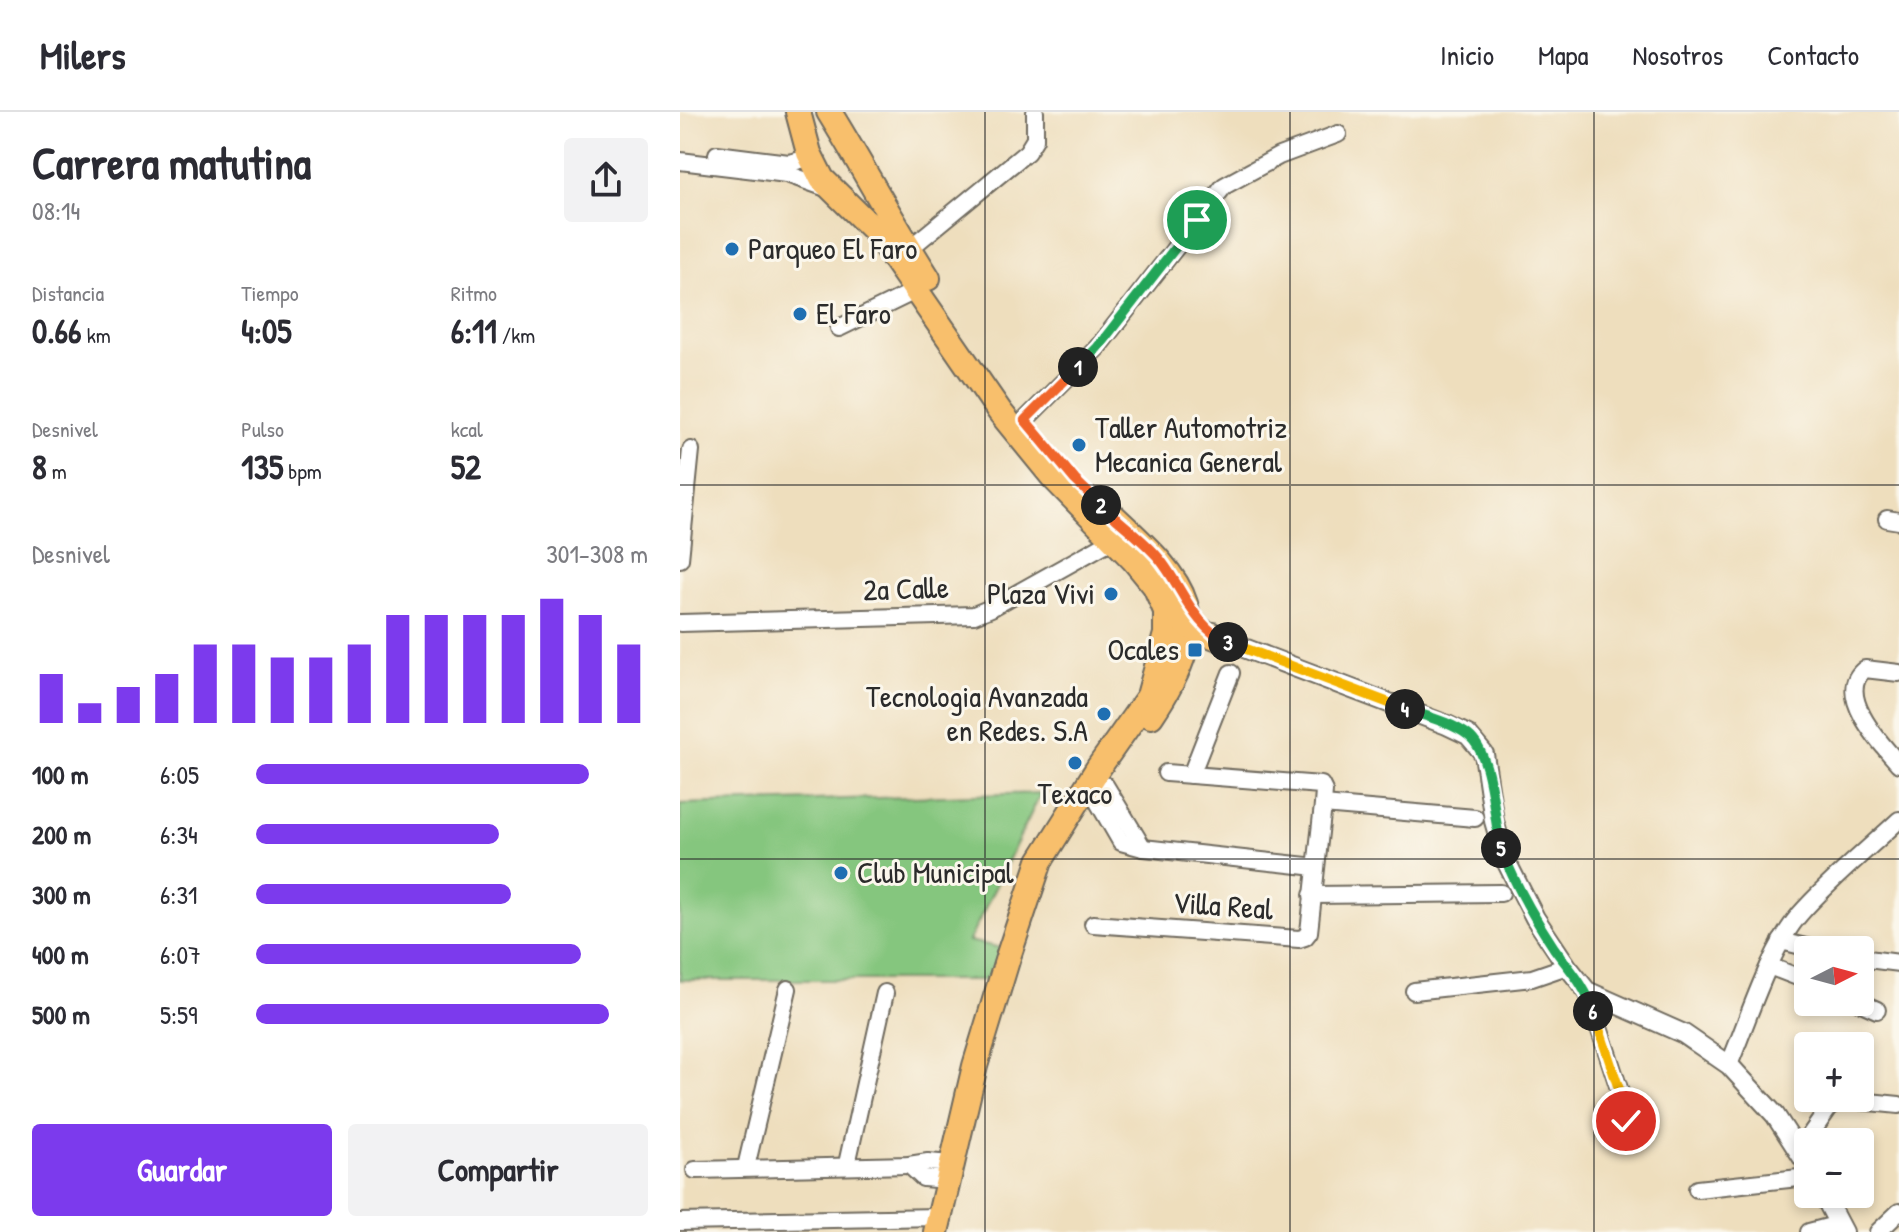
<!DOCTYPE html>
<html lang="es">
<head>
<meta charset="utf-8">
<style>
  body { margin:0; font-family:"Patrick Hand",sans-serif; background:#f2f2f3; color:#2b2b33; height:100vh; display:flex; flex-direction:column; font-size:30px; white-space:nowrap }
  * { box-sizing:border-box; margin:0 }
  p { font-size:26px; color:#7c7c81 }
  .icon { flex:none; width:44px; height:44px; fill:none; stroke:currentColor; stroke-width:2; stroke-linecap:round; stroke-linejoin:round }
  .map { position:relative; flex:1; overflow:hidden }
  .panel { display:flex; flex-direction:column; background:#fff; width:680px }
  .panel>* { flex:none }
  .needle { width:52px; rotate:84deg }
  .buttons { position:absolute; left:1114px; top:824px; display:grid; gap:16px }
  .buttons a { display:grid; place-items:center; width:80px; height:80px; border-radius:8px; background:#fff; box-shadow:0 4px 12px #0003; font-size:40px }
  .pin { position:absolute; display:grid; place-items:center; width:68px; height:68px; color:#fff; margin:-34px; border:4px solid #fff; border-radius:50%; box-shadow:0 2px 8px #0007 }
  .km { position:absolute; width:40px; height:40px; margin:-20px; border-radius:50%; background:#222; color:#fff; font-size:22px; line-height:40px; text-align:center }
  .round { display:grid; place-items:center; flex:none; width:84px; height:84px; border-radius:8px; background:#f2f2f3 }
  .headline { display:flex; align-items:center; justify-content:space-between; height:136px; padding:0 32px }
  h1 { font-size:44px; font-weight:800; line-height:60px }
  .figures { display:grid; grid-template-columns:repeat(3,1fr); gap:12px; height:136px; padding:8px 32px }
  .figures div { display:grid; align-content:center }
  .figures b { font-size:34px; font-weight:800 }
  .figures small { font-size:22px; font-weight:400 }
  .figures p { font-size:22px }
  .chart { height:224px; padding:16px 32px }
  .chart p { display:flex; justify-content:space-between }
  .chart svg { width:100%; height:144px; margin-top:8px; stroke:#7c3aed; stroke-width:6 }
  .action { display:flex; gap:16px; margin-top:auto; padding:16px 32px }
  .action a { flex:1; height:92px; border-radius:8px; background:#7c3aed; color:#fff; font-size:32px; font-weight:800; line-height:92px; text-align:center }
  .action a+a { background:#f2f2f3; color:#2b2b33 }
  ul { padding:0 32px; list-style:none; font-size:26px }
  li { display:grid; grid-template-columns:128px 96px 1fr; align-items:center; height:60px }
  li i { height:20px; border-radius:10px; background:#7c3aed }
  header { display:flex; align-items:center; gap:48px; box-sizing:border-box; height:112px; padding:0 40px; background:#fff; border-bottom:2px solid #e1e1e2 }
  header strong { font-size:38px }
  nav { display:flex; gap:44px; margin-inline-start:auto; font-size:28px }
  main { display:flex; flex:1; min-height:0 }
  .map>svg:first-child { display:block }
  .green { fill:#85c67e; stroke:#587854; stroke-width:2 }
  .lines { fill:none; stroke-linecap:round; stroke-linejoin:round }
  .minor-casing { stroke:#6f6a5e; stroke-width:20 }
  .tertiary-casing { stroke:#6f6a5e; stroke-width:22 }
  .primary-casing { stroke:#6f6a5e; stroke-width:28 }
  .minor { stroke:#fff; stroke-width:16 }
  .tertiary { stroke:#fff; stroke-width:18 }
  .primary { stroke:#f8bf6c; stroke-width:24 }
  .split-1-casing { stroke:#fff; stroke-width:16 }
  .split-2-casing { stroke:#fff; stroke-width:16 }
  .split-3-casing { stroke:#fff; stroke-width:16 }
  .split-4-casing { stroke:#fff; stroke-width:16 }
  .split-5-casing { stroke:#fff; stroke-width:16 }
  .split-6-casing { stroke:#fff; stroke-width:16 }
  .split-7-casing { stroke:#fff; stroke-width:16 }
  .split-1 { stroke:#22a559; stroke-width:10 }
  .split-2 { stroke:#f0652b; stroke-width:10 }
  .split-3 { stroke:#f0652b; stroke-width:10 }
  .split-4 { stroke:#f5b400; stroke-width:10 }
  .split-5 { stroke:#22a559; stroke-width:10 }
  .split-6 { stroke:#22a559; stroke-width:10 }
  .split-7 { stroke:#f5b400; stroke-width:10 }
  .grid { fill:none; stroke:#2b2b2b; stroke-width:2; stroke-opacity:0.55 }
  .poi-dot { fill:#1f6fb2; stroke:#fbf7ec; stroke-width:3 }
  .labels { text-anchor:middle; stroke-width:6; stroke-linejoin:round; paint-order:stroke }
  .poi-label { font-size:30px; fill:#2b2b2b; stroke:#fbf7ec; text-anchor:start }
  .street-label { font-size:30px; fill:#2b2b2b; stroke:#fbf7ec }
</style>
</head>
<body>
<header>
<strong>Milers</strong>
<nav><a>Inicio</a><a>Mapa</a><a>Nosotros</a><a>Contacto</a></nav>
</header>
<main>
<section class="panel">
<div class="headline"><div><h1>Carrera matutina</h1><p>08:14</p></div><a class="round"><svg class="icon" aria-label="share" viewBox="0 0 24 24"><path d="M12 15V3M7 8l5-5 5 5M5 13v7h14v-7"/></svg></a></div>
<div class="figures">
<div><p>Distancia</p><b>0.66<small> km</small></b></div>
<div><p>Tiempo</p><b>4:05</b></div>
<div><p>Ritmo</p><b>6:11<small> /km</small></b></div>
</div>
<div class="figures">
<div><p>Desnivel</p><b>8<small> m</small></b></div>
<div><p>Pulso</p><b>135<small> bpm</small></b></div>
<div><p>kcal</p><b>52</b></div>
</div>
<div class="chart"><p><span>Desnivel</span>301–308 m</p>
<svg viewBox="0 0 160 44" preserveAspectRatio="none"><path d="M5 44V29M15 44V38M25 44V33M35 44V29M45 44V20M55 44V20M65 44V24M75 44V24M85 44V20M95 44V11M105 44V11M115 44V11M125 44V11M135 44V6M145 44V11M155 44V20"/></svg>
</div>
<ul>
<li><b>100 m</b>6:05<i style="width:85%"></i></li>
<li><b>200 m</b>6:34<i style="width:62%"></i></li>
<li><b>300 m</b>6:31<i style="width:65%"></i></li>
<li><b>400 m</b>6:07<i style="width:83%"></i></li>
<li><b>500 m</b>5:59<i style="width:90%"></i></li>
</ul>
<div class="action"><a>Guardar</a><a>Compartir</a></div>
</section>
<div class="map">
<svg width="1219" height="1120" viewBox="0 0 1219 1120">
  <rect width="100%" height="100%" fill="#fbf7ec"/>
  <filter id="ink" filterUnits="userSpaceOnUse"><feTurbulence type="fractalNoise" baseFrequency=".0125" numOctaves="2"/><feDisplacementMap in="SourceGraphic" scale="16" xChannelSelector="R" yChannelSelector="G"/><feConvolveMatrix kernelMatrix="1 2 1 2 8 2 1 2 1" color-interpolation-filters="sRGB"/></filter>
  <filter id="wash" filterUnits="userSpaceOnUse"><feTurbulence type="fractalNoise" baseFrequency=".006" numOctaves="4" result="noise"/><feDisplacementMap in="SourceGraphic" scale="32" xChannelSelector="R" yChannelSelector="G"/><feGaussianBlur stdDeviation="1.8" result="paint"/><feColorMatrix in="noise" values="0 0 0 0 0 0 0 0 0 0 0 0 0 0 0 0 0 1.4 0 .05"/><feComposite in="paint" operator="in"/></filter>
  <g filter="url(#wash)">
    <rect width="100%" height="100%" fill="#eedebd"/>
    <polygon class="green" points="361,681 289,829 326,837 311,868 0,868 0,692"/>
  </g>
  <g filter="url(#ink)">
    <g class="lines">
      <defs>
        <g id="minor">
          <polyline points="37,42 109,51 121,48 129,41"/>
          <polyline points="0,49 107,62 149,77"/>
          <polyline points="229,137 347,40 355,27 355,0"/>
          <polyline points="159,216 237,178"/>
          <polyline points="345,308 417,236 544,74 599,44 658,22"/>
          <polyline points="1207,407 1219,409"/>
          <polyline points="0,447 11,338"/>
          <polyline points="0,511 294,503 311,496 434,427"/>
          <path d="M1219 561 1185 557C1153 581 1202 633 1219 652"/>
          <polyline points="511,663 551,561"/>
          <polyline points="425,673 463,736"/>
          <polyline points="415,685 441,730 463,736 636,755"/>
          <polyline points="643,693 795,706"/>
          <polyline points="632,783 821,781"/>
          <polyline points="413,812 619,827 625,825 629,820 643,693 644,679 641,673 486,661"/>
          <polyline points="1101,829 1138,838"/>
          <polyline points="1180,846 1219,851"/>
          <polyline points="1089,854 1128,869"/>
          <polyline points="734,879 852,866 887,854"/>
          <polyline points="907,879 945,995 946,1009"/>
          <polyline points="1179,890 1197,898"/>
          <path d="M1049 953C1068 908 1089 838 1120 802 1147 771 1188 737 1219 708"/>
          <polyline points="1119,1039 1153,990 1159,987 1219,993"/>
          <polyline points="167,1052 205,881"/>
          <polyline points="229,1053 243,1066 268,1068"/>
          <polyline points="66,1055 108,877"/>
          <polyline points="15,1058 229,1053 248,1050 271,1052"/>
          <polyline points="1017,1077 1128,1065"/>
          <polyline points="0,1110 259,1105"/>
          <polyline points="1129,1120 1159,1112"/>
          <polyline points="1198,1120 1219,1100"/>
        </g>
        <g id="tertiary">
          <polyline points="533,520 543,528 767,613 788,623 804,642 814,709 825,747 855,806 887,854 907,879 1004,922 1049,953 1095,1003 1128,1054"/>
          <polyline points="1143,1082 1163,1120"/>
        </g>
        <g id="primary">
          <polyline points="118,0 129,41 142,67 195,119 320,300 373,365 453,447 475,474 486,499 486,522 469,584 419,655 360,749 329,842 295,954 256,1120"/>
          <path d="M149 0C183 55 213 112 248 166"/>
          <path d="M417 389C497 465 546 494 471 604"/>
          <polyline points="500,504 508,514 543,528"/>
        </g>
      </defs>
      <use href="#minor" class="minor-casing"/>
      <use href="#tertiary" class="tertiary-casing"/>
      <use href="#primary" class="primary-casing"/>
      <use href="#minor" class="minor"/>
      <use href="#tertiary" class="tertiary"/>
      <use href="#primary" class="primary"/>
    </g>
  </g>
  <g class="lines" filter="url(#ink)">
    <defs>
      <polyline id="split-1" points="398,255 417,236 517,108"/>
      <polyline id="split-2" points="398,255 345,308 395,368 421,393"/>
      <path id="split-3" d="M421 393C439 410 460 425 477 444 501 471 512 515 548 530"/>
      <polyline id="split-4" points="548,530 725,597"/>
      <path id="split-5" d="M725 597C745 604 771 610 788 623 813 642 813 705 821 736"/>
      <path id="split-6" d="M821 736C834 771 853 804 874 836 889 857 906 874 913 899"/>
      <polyline id="split-7" points="913,899 945,995 946,1009"/>
    </defs>
    <use href="#split-1" class="split-1-casing"/>
    <use href="#split-2" class="split-2-casing"/>
    <use href="#split-3" class="split-3-casing"/>
    <use href="#split-4" class="split-4-casing"/>
    <use href="#split-5" class="split-5-casing"/>
    <use href="#split-6" class="split-6-casing"/>
    <use href="#split-7" class="split-7-casing"/>
    <use href="#split-1" class="split-1"/>
    <use href="#split-2" class="split-2"/>
    <use href="#split-3" class="split-3"/>
    <use href="#split-4" class="split-4"/>
    <use href="#split-5" class="split-5"/>
    <use href="#split-6" class="split-6"/>
    <use href="#split-7" class="split-7"/>
  </g>
  <path class="grid" d="M305 0V1120M610 0V1120M914 0V1120M0 373H1219M0 747H1219"/>
  <g class="poi-dot">
    <circle cx="52" cy="137" r="8"/>
    <circle cx="120" cy="202" r="8"/>
    <circle cx="399" cy="333" r="8"/>
    <circle cx="431" cy="482" r="8"/>
    <rect x="507" y="530" width="16" height="16" rx="4"/>
    <circle cx="424" cy="602" r="8"/>
    <circle cx="395" cy="651" r="8"/>
    <circle cx="161" cy="761" r="8"/>
  </g>
  <g class="labels">
    <g class="poi-label">
      <text x="68" y="147">Parqueo El Faro</text>
      <text x="136" y="212">El Faro</text>
      <text x="415" y="326">Taller Automotriz<tspan x="415" dy="34">Mecanica General</tspan></text>
      <text x="415" y="492" text-anchor="end">Plaza Vivi</text>
      <text x="499" y="548" text-anchor="end">Ocales</text>
      <text x="408" y="595" text-anchor="end">Tecnologia Avanzada<tspan x="408" dy="34">en Redes. S.A</tspan></text>
      <text x="395" y="692" text-anchor="middle">Texaco</text>
      <text x="177" y="771">Club Municipal</text>
    </g>
    <g class="street-label">
      <text transform="translate(226 477) rotate(-2)" y="10">2a Calle</text>
      <text transform="translate(543 794) rotate(4)" y="10">Villa Real</text>
    </g>
  </g>
</svg>
<div class="buttons">
<a><svg class="needle" viewBox="-14 -14 28 28"><path d="M0-13l5 13h-10z" fill="#e53935"/><path d="M0 13l5-13h-10z" fill="#7c7c81"/></svg></a>
<a>+</a>
<a>−</a>
</div>
<div class="pin" style="left:517px;top:108px;background:#1e9e55"><svg class="icon" aria-label="arrive" viewBox="0 0 24 24"><path d="M6 21V4h12l-3 4 3 4H6"/></svg></div>
<div class="pin" style="left:946px;top:1009px;background:#d93025"><svg class="icon" aria-label="check" viewBox="0 0 24 24"><path d="M5 12l5 5 9-10"/></svg></div>
<b class="km" style="left:398px;top:255px">1</b>
<b class="km" style="left:421px;top:393px">2</b>
<b class="km" style="left:548px;top:530px">3</b>
<b class="km" style="left:725px;top:597px">4</b>
<b class="km" style="left:821px;top:736px">5</b>
<b class="km" style="left:913px;top:899px">6</b>
</div>
</main>
</body>
</html>
